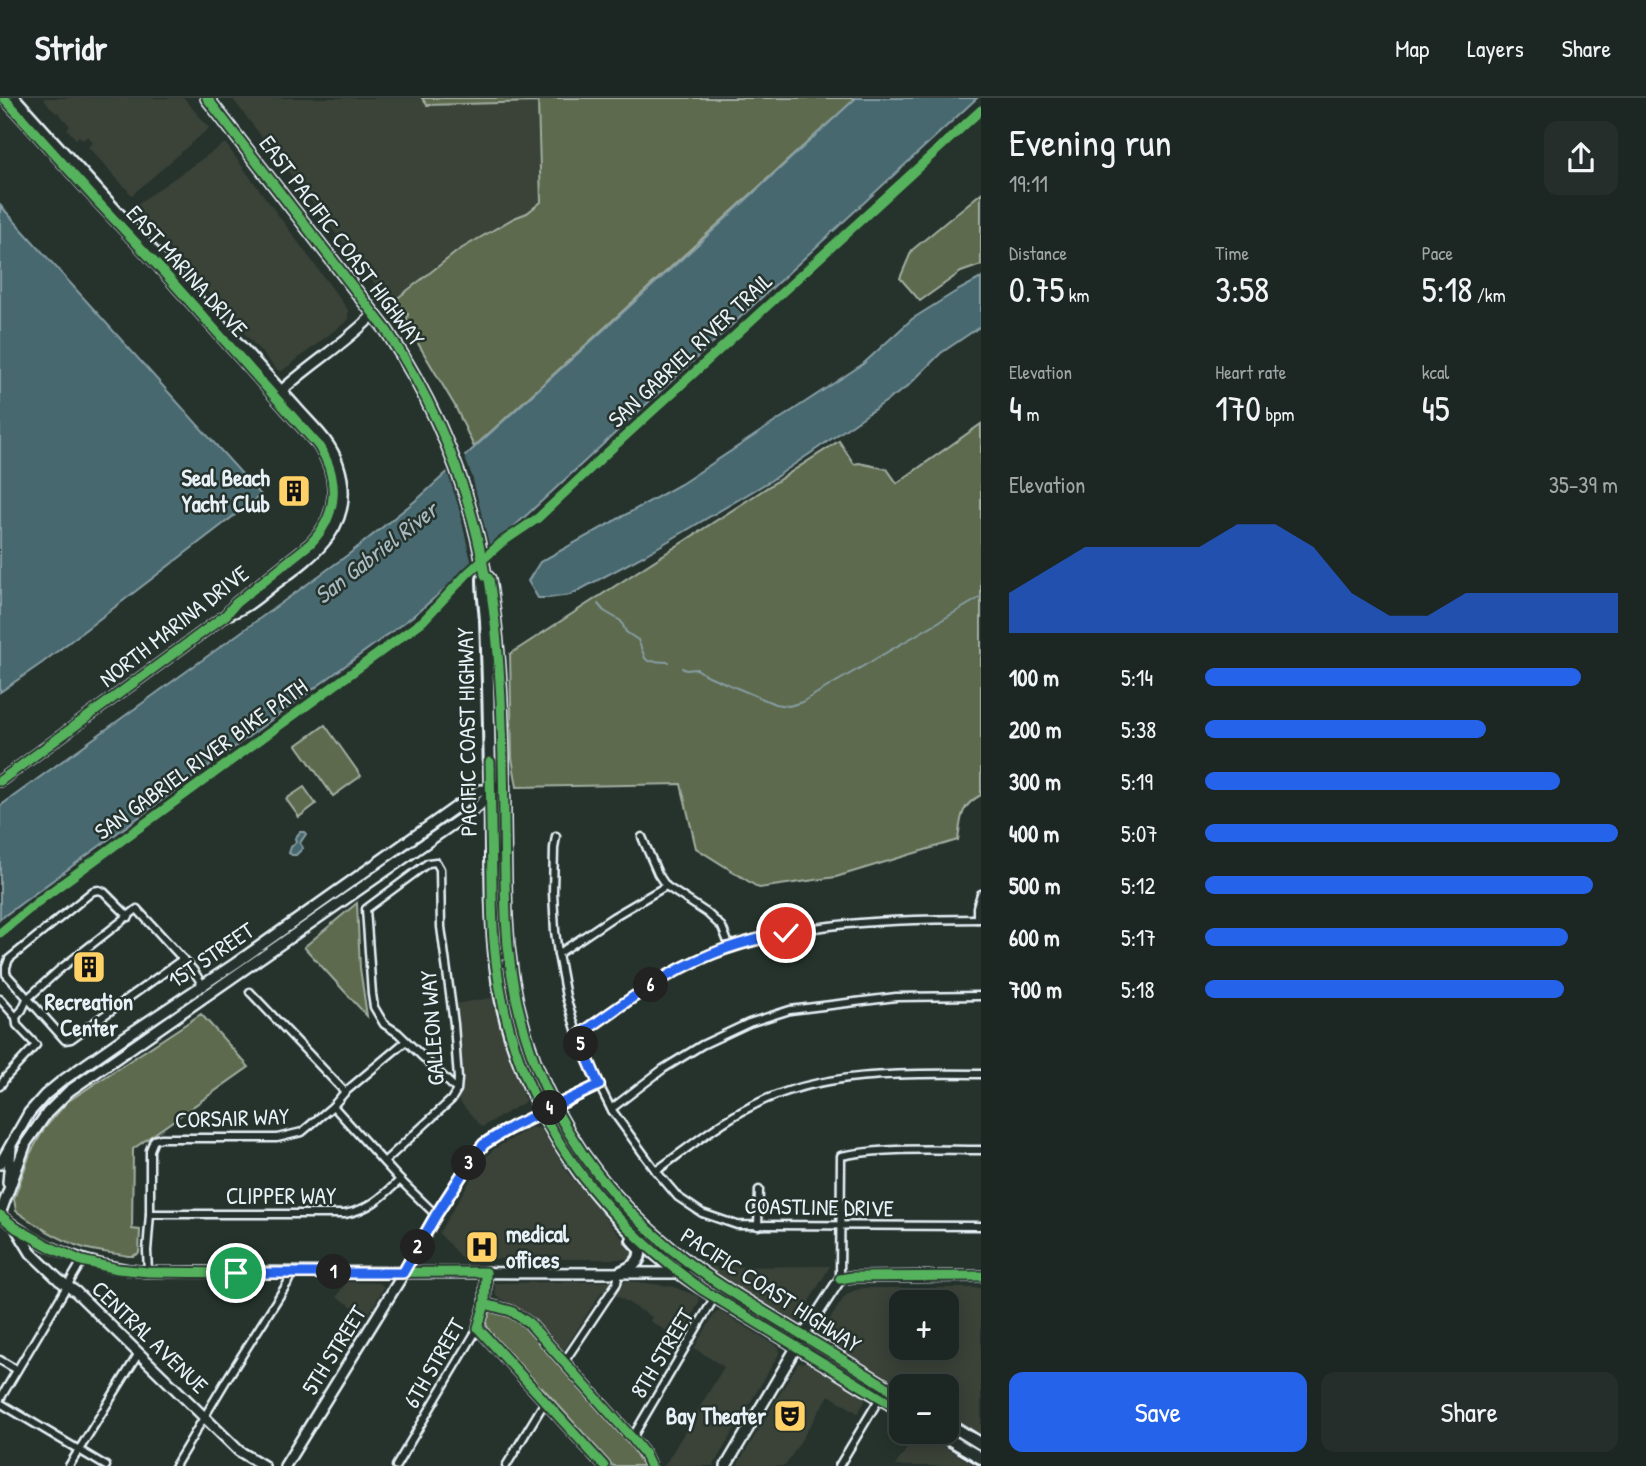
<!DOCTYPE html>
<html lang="en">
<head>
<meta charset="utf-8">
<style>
  body { margin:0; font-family:"Patrick Hand",sans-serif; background:#252e2a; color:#f1f3f6; height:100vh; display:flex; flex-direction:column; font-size:26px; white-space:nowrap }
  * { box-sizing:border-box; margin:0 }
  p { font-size:23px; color:#a0a5a5 }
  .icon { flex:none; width:38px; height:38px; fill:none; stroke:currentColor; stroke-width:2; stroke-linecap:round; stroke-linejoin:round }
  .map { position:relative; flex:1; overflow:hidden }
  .panel { display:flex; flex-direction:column; background:#1c2622; width:665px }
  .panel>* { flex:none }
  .tools { position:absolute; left:889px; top:1192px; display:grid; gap:14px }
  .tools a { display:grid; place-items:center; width:70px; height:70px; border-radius:14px; background:#1c2622; box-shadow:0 4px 18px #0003,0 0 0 2px #3a4340; font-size:35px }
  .pin { position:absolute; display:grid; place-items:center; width:60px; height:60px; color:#fff; margin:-30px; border:4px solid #fff; border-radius:50%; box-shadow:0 2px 7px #0007 }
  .km { position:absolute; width:35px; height:35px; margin:-18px; border-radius:50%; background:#222; color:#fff; font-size:19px; line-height:35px; text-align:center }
  .round { display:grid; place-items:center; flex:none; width:74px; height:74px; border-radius:14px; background:#252e2a }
  .summary { display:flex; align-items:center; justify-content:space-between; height:119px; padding:0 28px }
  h1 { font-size:38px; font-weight:600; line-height:52px }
  .figures { display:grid; grid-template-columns:repeat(3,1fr); gap:10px; height:119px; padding:7px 28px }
  .figures div { display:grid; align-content:center }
  .figures b { font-size:35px; font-weight:600 }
  .figures small { font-size:19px; font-weight:400 }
  .figures p { font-size:19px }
  .chart { height:196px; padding:14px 28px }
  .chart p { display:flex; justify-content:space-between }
  .chart svg { width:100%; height:126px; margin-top:7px; fill:#2563eb; opacity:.7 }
  .action { display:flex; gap:14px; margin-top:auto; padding:14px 28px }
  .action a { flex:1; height:80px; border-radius:14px; background:#2563eb; color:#fff; font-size:28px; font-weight:600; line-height:80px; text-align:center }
  .action a+a { background:#252e2a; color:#f1f3f6 }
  ul { padding:0 28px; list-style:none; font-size:23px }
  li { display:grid; grid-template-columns:112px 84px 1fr; align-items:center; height:52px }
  li i { height:18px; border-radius:9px; background:#2563eb }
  header { display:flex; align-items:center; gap:42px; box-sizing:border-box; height:98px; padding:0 35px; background:#1c2622; border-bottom:2px solid #3a4340 }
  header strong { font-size:33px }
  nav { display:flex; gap:38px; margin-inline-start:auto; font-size:24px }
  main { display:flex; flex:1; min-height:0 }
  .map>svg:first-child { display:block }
  .built { fill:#3b4339; fill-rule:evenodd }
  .green { fill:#5d6b4d; stroke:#a2aea2; stroke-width:2 }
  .water { fill:#47676e; stroke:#879ea5; stroke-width:2 }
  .pier { fill:#26332d }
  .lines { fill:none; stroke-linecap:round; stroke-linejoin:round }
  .stream { stroke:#879ea5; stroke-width:2 }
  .street-casing { stroke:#e8f1f8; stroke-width:11 }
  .secondary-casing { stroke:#e8f1f8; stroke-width:14 }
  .highway-casing { stroke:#e8f1f8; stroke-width:16 }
  .street { stroke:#26332d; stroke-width:6 }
  .secondary { stroke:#26332d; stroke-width:9 }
  .highway { stroke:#26332d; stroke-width:10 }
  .cycleway-casing { stroke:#26332d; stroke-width:13 }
  .cycleway { stroke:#56b35d; stroke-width:9 }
  .route-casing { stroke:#fff; stroke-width:14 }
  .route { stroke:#2563eb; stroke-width:9 }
  .labels { text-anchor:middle; stroke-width:5; stroke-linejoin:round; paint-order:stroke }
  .street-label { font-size:23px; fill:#e8f1f8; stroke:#26332d }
  .poi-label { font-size:23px; font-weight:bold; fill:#e8f1f8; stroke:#26332d; text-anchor:end }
  .water-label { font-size:24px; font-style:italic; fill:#a8bac1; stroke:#26332d }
</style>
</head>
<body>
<header>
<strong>Stridr</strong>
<nav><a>Map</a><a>Layers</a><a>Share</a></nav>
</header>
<main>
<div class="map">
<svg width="981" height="1368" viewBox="0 0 981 1368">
  <rect width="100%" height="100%" fill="#26332d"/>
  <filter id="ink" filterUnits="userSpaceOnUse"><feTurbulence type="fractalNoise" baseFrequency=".0143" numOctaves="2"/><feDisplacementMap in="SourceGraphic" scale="14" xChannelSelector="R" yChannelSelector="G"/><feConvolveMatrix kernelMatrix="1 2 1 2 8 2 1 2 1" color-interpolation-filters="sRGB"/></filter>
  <g filter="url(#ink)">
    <g class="built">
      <polygon points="44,0 184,0 209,30 132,97 88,49 93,44 88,38 83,42 79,38 76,41 67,31 70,28 58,14 56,15 45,3"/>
      <polygon points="232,0 422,0 427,7 538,4 541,104 527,115 514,120 459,152 395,202 378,190"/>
      <polygon points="225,45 348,212 348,222 282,273 277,272 133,109"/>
      <polygon points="492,900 501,935 525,1002 523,1005 482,1029 458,1002 460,997 461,965 455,906"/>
      <polygon points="530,1030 539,1030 542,1033 568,1075 620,1138 634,1150 635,1157 633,1160 626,1161 462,1161 439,1135 481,1064 494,1051"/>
      <polygon points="704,1168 713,1169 830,1168 798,1222 794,1222 712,1174"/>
      <polygon points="628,1183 671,1188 697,1198 700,1202 680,1241 650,1223 652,1219 617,1198 602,1193 564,1252 561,1252 537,1225 523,1213 496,1198 494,1185"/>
      <polygon points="346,1184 380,1185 384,1189 368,1218 337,1199"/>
      <path d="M863 1190H981V1337L947 1317V1288H901V1290L831 1248 823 1242 821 1238 823 1232 845 1198 853 1193ZM901 1204H947V1250H901Z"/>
      <polygon points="716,1214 721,1214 779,1249 780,1254 713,1368 663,1368 666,1365 724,1269 694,1250"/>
      <polygon points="806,1264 865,1300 865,1303 858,1315 829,1297 785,1368 737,1368 798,1265"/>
      <polygon points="918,1334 920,1334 976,1368 895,1368"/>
    </g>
    <g class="green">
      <polygon points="422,0 856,0 474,349 455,308 406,225 408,216 395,202 459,152 514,120 527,115 541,104 538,4 427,7"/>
      <polygon points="981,95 981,167 961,174 920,203 900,180 912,152"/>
      <path d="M981 326V697C960 708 961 720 958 742L836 779 759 790 696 750 681 686 517 689 512 660 510 556 839 343 854 366 859 365 887 371 897 385Z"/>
      <polygon points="325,627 361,678 333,698 297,647"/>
      <polygon points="304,689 316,706 299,719 286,701"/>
      <polygon points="357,805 360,870 367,918 304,849"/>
      <path d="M201 916 249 969 133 1051 132 1131 140 1132 139 1155 133 1158H128C113 1155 98 1154 84 1150 62 1143 35 1127 16 1113L14 1101 30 1056 44 1031 67 1004Z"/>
      <polygon points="493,1211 513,1220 522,1226 632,1349 643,1368 613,1368 542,1289 541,1290 490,1234 486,1226 490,1214 493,1214"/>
    </g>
    <g class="water">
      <polygon points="856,0 977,0 463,476 413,518 0,821 0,708 349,456 420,399 706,139"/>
      <polygon points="0,107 261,397 42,565 0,594"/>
      <polygon points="981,180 981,228 941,255 907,289 770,383 643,458 570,497 548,500 538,500 528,483 540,464 681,386 863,266 912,221 955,194"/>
      <polygon points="300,734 305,734 306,736 300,745 303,750 296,757 292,757 289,755 291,749 296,744 295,740"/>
    </g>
    <polygon class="pier" points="463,355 472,378 491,454 473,471 458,407 446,370"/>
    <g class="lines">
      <g class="stream">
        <polyline points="598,506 604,513 621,523 626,534 638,542 645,560 648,563 669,564"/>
        <polyline points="682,570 686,572 697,571 704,576 775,606 789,608 802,604 981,499"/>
      </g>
      <defs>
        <g id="street">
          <polyline points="556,738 554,750 553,794 555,833 558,856 566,899 578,938 599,987 611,1011 656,1073 678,1099 702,1115 737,1127 981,1128"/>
          <polyline points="642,739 658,776 666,788 707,815 722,829 730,849"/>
          <polyline points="129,819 104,794 99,792 93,793 9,861 6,869 6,876 65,942 71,941 183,861"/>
          <polyline points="977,821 977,809 981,796"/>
          <polyline points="558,856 613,819 666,788"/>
          <polyline points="250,894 345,994"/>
          <polyline points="0,901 16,919 17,927 36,947 6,979 0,988"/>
          <polyline points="16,919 22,912 27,901 59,872 137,811 193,872 204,889"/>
          <path d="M578 938C612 913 646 887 684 868 776 824 881 821 981 821"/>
          <polyline points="333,1008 400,1082 436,1117"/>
          <polyline points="611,1011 663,971 702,947 749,925 790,912 896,899 981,898"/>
          <polyline points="384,1064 451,1002 457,992 458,981 454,926 441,829 440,771 436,764 428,765 366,811 372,896 374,909 384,926 398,935 457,992"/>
          <path d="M656 1073C688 1050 719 1024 754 1007 819 973 909 975 981 976"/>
          <path d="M150 1116H345C370 1111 382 1099 400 1082"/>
          <polyline points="758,1128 759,1092"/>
          <polyline points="148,1174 147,1153 150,1116 150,1052 154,1042 161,1040 277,1040 302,1034 333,1008 345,994 406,943"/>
          <path d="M840 1181 841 1058C886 1049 935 1052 981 1052"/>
          <polyline points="0,1262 17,1272"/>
          <polyline points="564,1264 617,1185 619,1175"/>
          <polyline points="0,1301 82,1163"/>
          <polyline points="0,1305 106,1368"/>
          <polyline points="632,1340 716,1197"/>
          <polyline points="69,1368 139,1255"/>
          <polyline points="175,1368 227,1281 287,1186 292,1175"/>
          <polyline points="396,1368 478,1230"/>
          <polyline points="506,1368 546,1302"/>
          <polyline points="839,1368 881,1298"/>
        </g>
        <g id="secondary">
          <path d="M15 0C82 75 150 150 219 224 244 252 269 279 294 307 310 326 330 342 338 366 358 425 317 456 275 486 260 498 245 512 226 517"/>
          <path d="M279 295C309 267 345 246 374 216"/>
          <path d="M0 683 226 517 236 505 310 446C339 417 340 379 318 347L159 169 96 102 4 0"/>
          <polyline points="0,1066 29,1015 45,997 62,983 125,939 236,865 480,692 491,692"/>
          <polyline points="8,1085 11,1050"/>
          <polyline points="0,1116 26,1045 47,1015 69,993 479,708 491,692 503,685"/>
          <path d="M0 1117C43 1153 93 1169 148 1174L670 1175H678L690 1166"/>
          <polyline points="17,1132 31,1155 59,1182 76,1194 239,1353 264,1368"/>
          <polyline points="486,1174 485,1206 478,1230 604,1368"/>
          <polyline points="485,1206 511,1213 529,1225 632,1340 644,1355 650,1368"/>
          <polyline points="285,1368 399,1183 436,1117 474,1058 484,1046 497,1037 599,987"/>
          <polyline points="726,1368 803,1238 840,1181 852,1179 981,1178"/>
        </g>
        <g id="highway">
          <path d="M207 0 387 233C436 308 470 389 485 477L489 481C507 592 502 706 506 819 512 962 575 1080 690 1166 713 1183 737 1198 761 1212 808 1241 855 1268 901 1298"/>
          <path d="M483 481C483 495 485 509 486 523 488 574 489 626 490 677 492 740 489 804 496 867 508 977 569 1081 652 1153 683 1180 717 1200 752 1221 802 1251 851 1283 901 1312"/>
          <path d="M619 1175C630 1170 642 1165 640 1151L632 1142"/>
          <polyline points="947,1325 981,1346"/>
          <polyline points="937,1334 981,1360"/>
        </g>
      </defs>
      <use href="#street" class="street-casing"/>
      <use href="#secondary" class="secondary-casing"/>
      <use href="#highway" class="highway-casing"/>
      <use href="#street" class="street"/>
      <use href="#secondary" class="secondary"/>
      <use href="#highway" class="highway"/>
      <defs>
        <g id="cycleway">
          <path d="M207 0 387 233C436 308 470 389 485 477L489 481C507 592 502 706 506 819 512 962 575 1080 690 1166 713 1183 737 1198 761 1212 808 1241 855 1268 901 1298"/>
          <path d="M490 664C491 704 491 745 492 786 492 814 493 843 497 871 516 1008 591 1113 703 1192L901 1312"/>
          <path d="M0 683 226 517 236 505 310 446C339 417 340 379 318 347L159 169 96 102 4 0"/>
          <polyline points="0,835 44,799 423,523 468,475 501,445 538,420 609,353 981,12"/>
          <polyline points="0,1117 16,1130 52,1150 82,1163 118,1171 148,1174 235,1175 486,1174 485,1206 478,1230 604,1368"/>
          <polyline points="840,1181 852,1179 981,1178"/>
          <polyline points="485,1206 511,1213 529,1225 632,1340 644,1355 650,1368"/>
        </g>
      </defs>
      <use href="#cycleway" class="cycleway-casing"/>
      <use href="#cycleway" class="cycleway"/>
    </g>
  </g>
  <g class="lines" filter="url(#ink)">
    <defs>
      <path id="route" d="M236 1175H403L436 1117 474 1058 484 1046 513 1028 599 987 578 938C621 907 663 876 712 856 736 846 761 840 786 835"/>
    </defs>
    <use href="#route" class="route-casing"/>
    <use href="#route" class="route"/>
  </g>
  <defs>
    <symbol id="building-square" viewBox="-11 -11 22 22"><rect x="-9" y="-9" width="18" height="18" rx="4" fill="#ffd166" stroke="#26332d"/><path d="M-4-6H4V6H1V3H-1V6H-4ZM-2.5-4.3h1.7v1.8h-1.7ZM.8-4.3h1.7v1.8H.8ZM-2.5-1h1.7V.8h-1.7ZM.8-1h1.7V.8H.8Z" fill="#111"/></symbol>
    <symbol id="hospital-square" viewBox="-11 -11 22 22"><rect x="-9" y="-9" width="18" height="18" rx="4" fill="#ffd166" stroke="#26332d"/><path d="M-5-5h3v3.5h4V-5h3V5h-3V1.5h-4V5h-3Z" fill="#111"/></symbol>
    <symbol id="theatre-square" viewBox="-11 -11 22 22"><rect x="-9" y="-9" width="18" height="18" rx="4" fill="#ffd166" stroke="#26332d"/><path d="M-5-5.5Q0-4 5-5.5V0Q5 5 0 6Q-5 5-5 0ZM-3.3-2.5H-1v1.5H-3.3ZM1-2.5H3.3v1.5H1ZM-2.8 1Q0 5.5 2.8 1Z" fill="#111"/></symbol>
  </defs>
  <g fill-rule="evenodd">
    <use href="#building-square" x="275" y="374" width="38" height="38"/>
    <use href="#building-square" x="70" y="850" width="38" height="38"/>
    <use href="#hospital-square" x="463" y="1130" width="38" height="38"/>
    <use href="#theatre-square" x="771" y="1299" width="38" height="38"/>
  </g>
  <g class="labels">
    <g class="street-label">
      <text transform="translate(342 143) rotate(53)" y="8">EAST PACIFIC COAST HIGHWAY</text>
      <text transform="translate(187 173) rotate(48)" y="8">EAST MARINA DRIVE</text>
      <text transform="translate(690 252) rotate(-43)" y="8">SAN GABRIEL RIVER TRAIL</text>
      <text transform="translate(174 528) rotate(-38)" y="8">NORTH MARINA DRIVE</text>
      <text transform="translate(467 634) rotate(-91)" y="8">PACIFIC COAST HIGHWAY</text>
      <text transform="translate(201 661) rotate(-36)" y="8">SAN GABRIEL RIVER BIKE PATH</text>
      <text transform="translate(211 857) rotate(-34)" y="8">1ST STREET</text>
      <text transform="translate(432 930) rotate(-94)" y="8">GALLEON WAY</text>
      <text transform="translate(232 1020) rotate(-2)" y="8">CORSAIR WAY</text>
      <text x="281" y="1106">CLIPPER WAY</text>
      <text transform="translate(819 1109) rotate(1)" y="8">COASTLINE DRIVE</text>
      <text transform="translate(771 1192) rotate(33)" y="8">PACIFIC COAST HIGHWAY</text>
      <text transform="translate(150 1239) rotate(44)" y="8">CENTRAL AVENUE</text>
      <text transform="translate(334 1252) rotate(-58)" y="8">5TH STREET</text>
      <text transform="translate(662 1255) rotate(-59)" y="8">8TH STREET</text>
      <text transform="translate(434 1265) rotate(-60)" y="8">6TH STREET</text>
    </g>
    <g class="poi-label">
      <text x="270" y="388">Seal Beach<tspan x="270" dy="26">Yacht Club</tspan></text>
      <text x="89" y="912" text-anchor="middle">Recreation<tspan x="89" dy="26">Center</tspan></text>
      <text x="506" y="1144" text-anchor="start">medical<tspan x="506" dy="26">offices</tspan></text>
      <text x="766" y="1326">Bay Theater</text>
    </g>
    <g class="water-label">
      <text transform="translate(376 455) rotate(-38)" y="8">San Gabriel River</text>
    </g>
  </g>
</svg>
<div class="tools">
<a>+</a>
<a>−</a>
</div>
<div class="pin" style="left:236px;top:1175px;background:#1e9e55"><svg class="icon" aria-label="arrive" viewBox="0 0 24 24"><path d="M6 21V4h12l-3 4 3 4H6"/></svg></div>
<div class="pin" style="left:786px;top:835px;background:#d93025"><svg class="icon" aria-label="check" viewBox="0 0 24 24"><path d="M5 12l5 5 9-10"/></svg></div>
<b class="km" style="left:334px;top:1174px">1</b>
<b class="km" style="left:418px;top:1149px">2</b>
<b class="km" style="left:469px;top:1065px">3</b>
<b class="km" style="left:550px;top:1010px">4</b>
<b class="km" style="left:581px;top:946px">5</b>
<b class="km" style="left:651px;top:887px">6</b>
</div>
<section class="panel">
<div class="summary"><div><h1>Evening run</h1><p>19:11</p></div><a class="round"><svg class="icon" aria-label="share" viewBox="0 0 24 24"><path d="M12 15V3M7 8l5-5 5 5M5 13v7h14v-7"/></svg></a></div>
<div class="figures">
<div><p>Distance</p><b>0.75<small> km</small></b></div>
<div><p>Time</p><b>3:58</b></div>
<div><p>Pace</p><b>5:18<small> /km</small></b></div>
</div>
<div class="figures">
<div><p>Elevation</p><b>4<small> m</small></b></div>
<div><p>Heart rate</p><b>170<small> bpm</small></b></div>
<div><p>kcal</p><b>45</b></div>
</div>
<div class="chart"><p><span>Elevation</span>35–39 m</p>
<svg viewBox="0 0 160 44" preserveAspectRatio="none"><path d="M0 44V30L10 22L20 14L30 14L40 14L50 14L60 6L70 6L80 14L90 30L100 38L110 38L120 30L130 30L140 30L150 30L160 30V44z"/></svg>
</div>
<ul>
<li><b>100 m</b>5:14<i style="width:91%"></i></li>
<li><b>200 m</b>5:38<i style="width:68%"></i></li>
<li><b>300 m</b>5:19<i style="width:86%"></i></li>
<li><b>400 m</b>5:07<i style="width:100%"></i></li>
<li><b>500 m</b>5:12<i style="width:94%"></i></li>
<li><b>600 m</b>5:17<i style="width:88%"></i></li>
<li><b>700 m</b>5:18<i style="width:87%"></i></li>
</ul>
<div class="action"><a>Save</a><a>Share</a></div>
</section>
</main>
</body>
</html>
